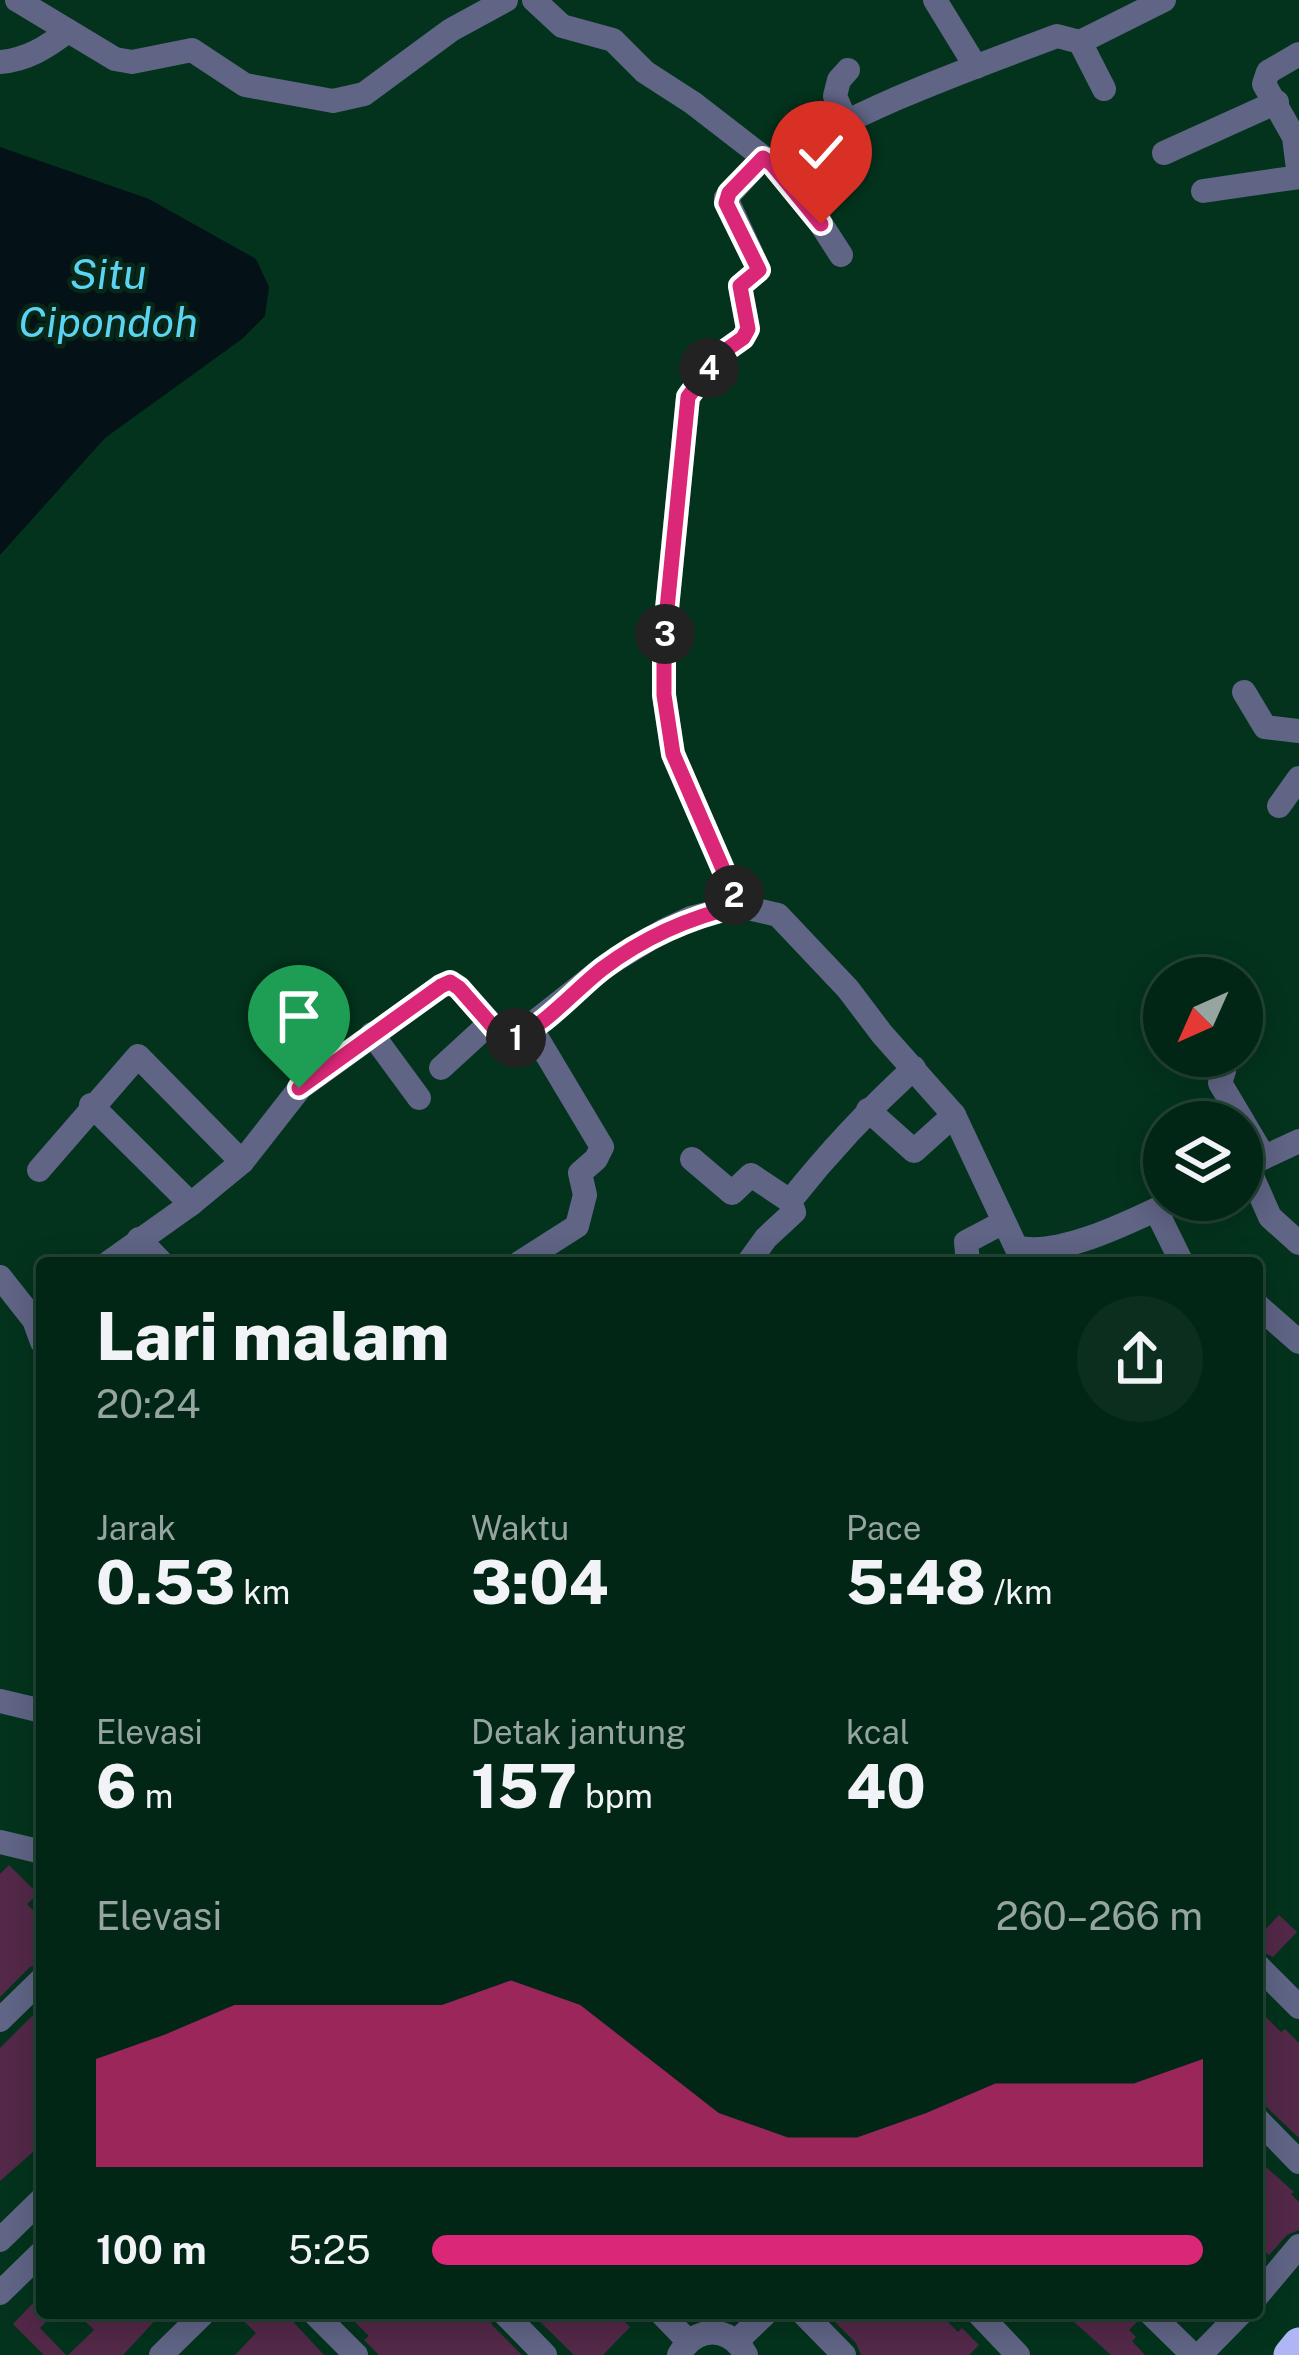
<!DOCTYPE html>
<html lang="id">
<head>
<meta charset="utf-8">
<style>
  body { margin:0; font-family:"Public Sans",sans-serif; background:#0c2e1f; color:#f1f3f6; height:100vh; display:flex; flex-direction:column; font-size:45px; white-space:nowrap }
  * { box-sizing:border-box; margin:0 }
  p { font-size:39px; color:#96a5a1 }
  .icon { flex:none; width:66px; height:66px; fill:none; stroke:currentColor; stroke-width:2; stroke-linecap:round; stroke-linejoin:round }
  .map { position:relative; flex:1; overflow:hidden }
  .details { position:absolute; left:36px; top:1257px; width:1227px; height:1062px; display:flex; flex-direction:column; background:#022616; border-radius:12px; box-shadow:0 6px 30px #0003,0 0 0 3px #234335 }
  .details>* { flex:none }
  .needle { width:78px; rotate:225deg }
  .buttons { position:absolute; left:1143px; top:957px; display:grid; gap:24px }
  .buttons a { display:grid; place-items:center; width:120px; height:120px; border-radius:50%; background:#022616; box-shadow:0 6px 30px #0003,0 0 0 3px #234335; font-size:60px }
  .pin { position:absolute; display:grid; place-items:center; width:102px; height:102px; color:#fff; margin:-123px -51px; border-radius:50% 50% 50% 0; rotate:-45deg; box-shadow:0 0 12px #0007 }
  .pin .icon { rotate:45deg }
  .km { position:absolute; width:60px; height:60px; margin:-30px; border-radius:50%; background:#222; color:#fff; font-size:33px; line-height:60px; text-align:center }
  .round { display:grid; place-items:center; flex:none; width:126px; height:126px; border-radius:63px; background:#0c2e1f }
  .headline { display:flex; align-items:center; justify-content:space-between; height:204px; padding:0 60px }
  h1 { font-size:66px; font-weight:800; line-height:90px }
  .metrics { display:grid; grid-template-columns:repeat(3,1fr); gap:18px; height:204px; padding:12px 60px }
  .metrics div { display:grid; align-content:center }
  .metrics b { font-size:60px; font-weight:800 }
  .metrics small { font-size:33px; font-weight:400 }
  .metrics p { font-size:33px }
  .chart { height:336px; padding:24px 60px }
  .chart p { display:flex; justify-content:space-between }
  .chart svg { width:100%; height:216px; margin-top:12px; fill:#db2777; opacity:.7 }
  ul { padding:0 60px; list-style:none; font-size:39px }
  li { display:grid; grid-template-columns:192px 144px 1fr; align-items:center; height:90px }
  li i { height:30px; border-radius:15px; background:#db2777 }
  .map>svg:first-child { display:block }
  .water { fill:#041116 }
  .building { fill:#532848 }
  .lines { fill:none; stroke-linecap:round; stroke-linejoin:round }
  .minor { stroke:#606485; stroke-width:24 }
  .highway { stroke:#aeb6f6; stroke-width:33 }
  .route-casing { stroke:#fff; stroke-width:24 }
  .route { stroke:#db2777; stroke-width:15 }
  .labels { text-anchor:middle; stroke-width:9; stroke-linejoin:round; paint-order:stroke }
  .water-label { font-size:42px; font-style:italic; fill:#5bd4f3; stroke:#082717 }
</style>
</head>
<body>
<div class="map">
<svg width="1299" height="2355" viewBox="0 0 1299 2355">
  <rect width="100%" height="100%" fill="#03331d"/>
  <polygon class="water" points="0,147 149,199 256,259 269,287 265,316 242,339 105,438 0,555"/>
  <g class="building">
    <polygon points="9,1865 38,1894 27,1904 42,1919 42,1963 30,1967 0,1997 0,1874"/>
    <polygon points="1279,1915 1297,1932 1273,1957 1257,1949 1257,1938"/>
    <polygon points="42,2006 42,2144 0,2181 0,2048"/>
    <polygon points="1257,2008 1281,2032 1285,2029 1299,2043 1299,2138 1257,2098"/>
    <polygon points="1257,2159 1294,2192 1291,2194 1299,2202 1299,2230 1287,2235 1269,2255 1257,2244"/>
    <polygon points="33,2303 42,2313 55,2313 40,2328 66,2355 44,2355 13,2324"/>
    <polygon points="77,2313 162,2313 123,2355 68,2355 94,2330"/>
    <polygon points="235,2313 285,2313 324,2355 235,2355 256,2333"/>
    <polygon points="346,2313 488,2313 492,2325 522,2355 379,2355 364,2340 369,2336"/>
    <polygon points="531,2313 616,2313 630,2327 603,2355 574,2355"/>
    <polygon points="826,2313 939,2313 958,2332 962,2328 979,2345 969,2355 861,2355 856,2343"/>
    <polygon points="1064,2313 1134,2313 1137,2322 1129,2330 1136,2337 1132,2341 1145,2355 1111,2355"/>
  </g>
  <g class="lines">
    <g class="minor">
      <polyline points="17,0 115,59 132,62 192,50 245,85 333,101 364,94 451,30 506,0"/>
      <path d="M534 0 562 26 613 40 645 72 693 103 772 164C858 108 961 72 1057 36L1080 42 1104 89"/>
      <polyline points="935,0 976,67"/>
      <polyline points="1080,42 1164,0"/>
      <path d="M0 62C27 60 47 47 68 31"/>
      <polyline points="847,124 835,96 839,80 848,70"/>
      <polyline points="1164,153 1277,102"/>
      <polyline points="772,164 821,224 841,255"/>
      <polyline points="1203,191 1299,177 1294,137 1264,84 1268,72 1299,54"/>
      <polyline points="1244,692 1265,727 1299,731"/>
      <polyline points="1279,806 1299,778"/>
      <polyline points="739,906 673,754 664,695 664,639 688,397 719,355 743,338 748,329 740,286 759,270 726,198 762,159"/>
      <polyline points="372,1034 419,1098"/>
      <polyline points="1220,1056 1224,1071 1220,1083 1264,1157"/>
      <polyline points="441,1068 489,1024"/>
      <polyline points="91,1105 191,1204"/>
      <polyline points="868,1110 914,1151 954,1115"/>
      <polyline points="692,1159 732,1193 751,1175 790,1201"/>
      <polyline points="1250,1164 1299,1141"/>
      <polyline points="1247,1165 1270,1217 1299,1243"/>
      <polyline points="39,1170 138,1056 242,1162"/>
      <polyline points="1156,1210 1182,1263"/>
      <polyline points="139,1239 162,1263"/>
      <path d="M108 1263 191 1204 242 1162 300 1088 441 986 450 983 459 988 503 1037 513 1039 607 965 663 931 691 918 739 906 778 915 848 989 882 1034 954 1115 1016 1247C1059 1259 1136 1219 1176 1200"/>
      <polyline points="519,1263 577,1226 585,1195 580,1173 596,1159 602,1147 531,1028"/>
      <path d="M748 1263 766 1238 794 1212 790 1201C828 1153 868 1110 914 1068"/>
      <polyline points="968,1263 966,1242 1002,1223"/>
      <polyline points="0,1277 34,1320 42,1342"/>
      <polyline points="1257,1305 1299,1342"/>
      <polyline points="0,1701 42,1711"/>
      <polyline points="0,1842 42,1852"/>
      <polyline points="1257,1965 1299,2007"/>
      <polyline points="0,2020 42,1979"/>
      <polyline points="1257,2119 1299,2162"/>
      <polyline points="0,2240 42,2199"/>
      <polyline points="0,2293 42,2252"/>
      <polyline points="1257,2296 1299,2246"/>
      <polyline points="314,2313 356,2355"/>
      <polyline points="504,2313 545,2355"/>
      <polyline points="661,2313 688,2341"/>
      <polyline points="803,2313 844,2355"/>
      <polyline points="978,2313 1018,2355"/>
      <polyline points="1150,2313 1193,2355"/>
      <polyline points="737,2341 766,2313"/>
      <polyline points="161,2355 204,2313"/>
      <path d="M679 2355C696 2325 729 2325 746 2355"/>
      <polyline points="1200,2355 1241,2313"/>
    </g>
    <polyline class="highway" points="1290,2355 1299,2344"/>
  </g>
  <g class="lines">
    <defs>
      <path id="route" d="M299 1088 441 986 450 982 459 988 502 1037 513 1039C546 1025 574 991 602 969 643 938 690 917 739 906L673 754 664 695V639L688 397 719 355 743 338 748 329 740 286 759 270 726 203 729 193 763 158 772 164 821 224"/>
    </defs>
    <use href="#route" class="route-casing"/>
    <use href="#route" class="route"/>
  </g>
  <g class="labels">
    <g class="water-label">
      <text x="108" y="289">Situ<tspan x="108" dy="48">Cipondoh</tspan></text>
    </g>
  </g>
</svg>
<div class="buttons">
<a><svg class="needle" viewBox="-14 -14 28 28"><path d="M0-13l5 13h-10z" fill="#e53935"/><path d="M0 13l5-13h-10z" fill="#96a5a1"/></svg></a>
<a><svg class="icon" aria-label="layers" viewBox="0 0 24 24"><path d="M12 4l9 5-9 5-9-5zM3 14l9 5 9-5"/></svg></a>
</div>
<div class="pin" style="left:299px;top:1088px;background:#1e9e55"><svg class="icon" aria-label="arrive" viewBox="0 0 24 24"><path d="M6 21V4h12l-3 4 3 4H6"/></svg></div>
<div class="pin" style="left:821px;top:224px;background:#d93025"><svg class="icon" aria-label="check" viewBox="0 0 24 24"><path d="M5 12l5 5 9-10"/></svg></div>
<b class="km" style="left:516px;top:1038px">1</b>
<b class="km" style="left:734px;top:895px">2</b>
<b class="km" style="left:665px;top:634px">3</b>
<b class="km" style="left:709px;top:368px">4</b>
<section class="details">
<div class="headline"><div><h1>Lari malam</h1><p>20:24</p></div><a class="round"><svg class="icon" aria-label="share" viewBox="0 0 24 24"><path d="M12 15V3M7 8l5-5 5 5M5 13v7h14v-7"/></svg></a></div>
<div class="metrics">
<div><p>Jarak</p><b>0.53<small> km</small></b></div>
<div><p>Waktu</p><b>3:04</b></div>
<div><p>Pace</p><b>5:48<small> /km</small></b></div>
</div>
<div class="metrics">
<div><p>Elevasi</p><b>6<small> m</small></b></div>
<div><p>Detak jantung</p><b>157<small> bpm</small></b></div>
<div><p>kcal</p><b>40</b></div>
</div>
<div class="chart"><p><span>Elevasi</span>260–266 m</p>
<svg viewBox="0 0 160 44" preserveAspectRatio="none"><path d="M0 44V22L10 17L20 11L30 11L40 11L50 11L60 6L70 11L80 22L90 33L100 38L110 38L120 33L130 27L140 27L150 27L160 22V44z"/></svg>
</div>
<ul>
<li><b>100 m</b>5:25<i style="width:100%"></i></li>
</ul>
</section>
</div>
</body>
</html>
